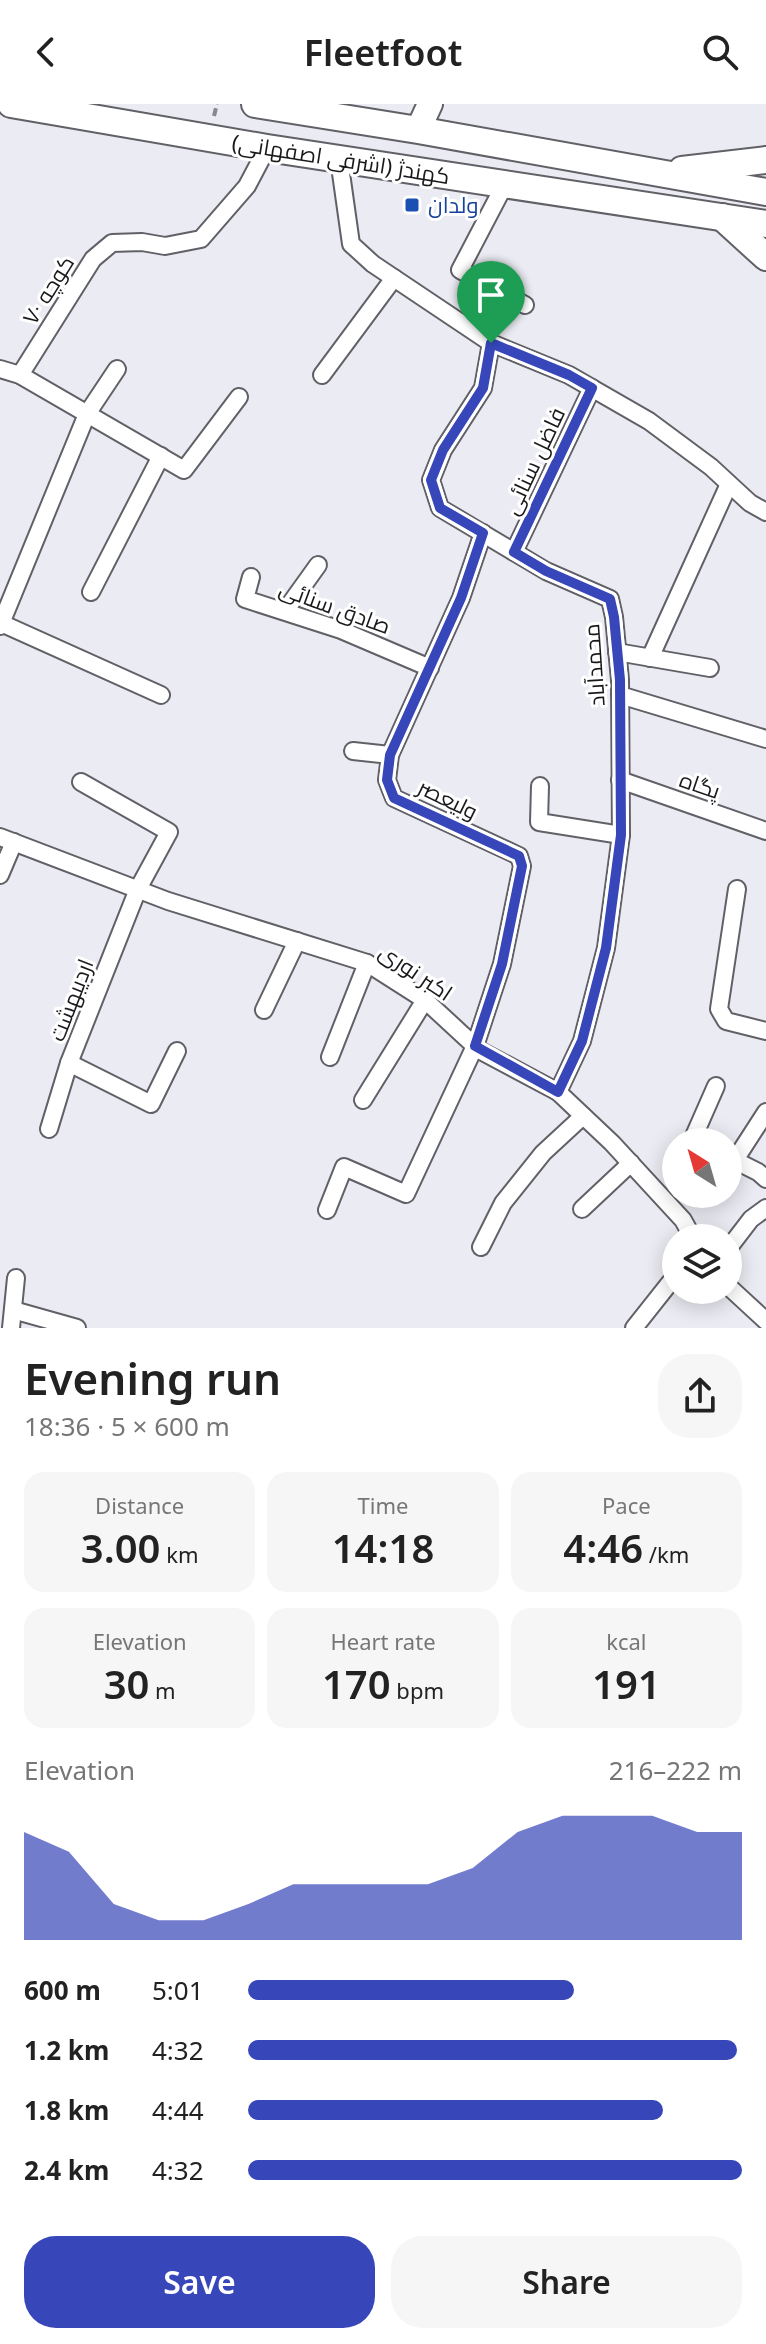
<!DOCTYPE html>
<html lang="en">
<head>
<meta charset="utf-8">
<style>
  body { margin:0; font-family:"Noto Sans",Cairo,sans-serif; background:#f6f6f6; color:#222; height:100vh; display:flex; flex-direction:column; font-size:30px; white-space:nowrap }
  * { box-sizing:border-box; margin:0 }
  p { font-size:26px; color:#767676 }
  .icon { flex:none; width:44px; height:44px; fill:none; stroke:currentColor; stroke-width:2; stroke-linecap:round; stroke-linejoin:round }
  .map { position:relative; height:1224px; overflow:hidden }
  .drawer { display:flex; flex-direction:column; background:#fff; flex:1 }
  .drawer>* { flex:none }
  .needle { width:52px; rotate:323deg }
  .buttons { position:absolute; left:662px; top:1024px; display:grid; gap:16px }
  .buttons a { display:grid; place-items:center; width:80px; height:80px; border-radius:50%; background:#fff; box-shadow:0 4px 20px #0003; font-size:40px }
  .pin { position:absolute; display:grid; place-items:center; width:68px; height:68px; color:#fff; margin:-82px -34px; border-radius:50% 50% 50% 0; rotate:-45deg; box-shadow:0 0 8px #0007 }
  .pin .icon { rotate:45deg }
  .round { display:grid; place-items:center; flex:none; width:84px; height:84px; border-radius:32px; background:#f6f6f6 }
  .summary { display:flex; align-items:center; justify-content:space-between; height:136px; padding:0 24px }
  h1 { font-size:44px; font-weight:600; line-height:60px }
  .stats { display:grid; grid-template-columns:repeat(3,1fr); gap:12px; height:136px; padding:8px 24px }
  .stats div { display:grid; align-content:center; border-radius:20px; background:#f6f6f6; text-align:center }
  .stats b { font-size:40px; font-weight:600 }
  .stats small { font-size:22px; font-weight:400 }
  .stats p { font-size:22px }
  .chart { height:224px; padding:16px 24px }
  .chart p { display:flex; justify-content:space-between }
  .chart svg { width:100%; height:144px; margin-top:8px; fill:#3746b9; opacity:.7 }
  .cta { display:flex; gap:16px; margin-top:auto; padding:16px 24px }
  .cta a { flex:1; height:92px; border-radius:32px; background:#3746b9; color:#fff; font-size:32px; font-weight:600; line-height:92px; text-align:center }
  .cta a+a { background:#f6f6f6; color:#222 }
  ul { padding:0 24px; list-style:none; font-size:26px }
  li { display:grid; grid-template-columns:128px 96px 1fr; align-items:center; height:60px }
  li i { height:20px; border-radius:10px; background:#3746b9 }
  header { display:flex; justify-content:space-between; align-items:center; height:104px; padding:0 24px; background:#fff; font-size:36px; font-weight:600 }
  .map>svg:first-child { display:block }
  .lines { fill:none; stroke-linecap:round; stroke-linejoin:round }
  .street-casing { stroke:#616067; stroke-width:20 }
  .secondary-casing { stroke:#616067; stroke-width:28 }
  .primary-casing { stroke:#616067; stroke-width:30 }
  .path { stroke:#87878d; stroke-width:4; stroke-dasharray:8 4; stroke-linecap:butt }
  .street { stroke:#fff; stroke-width:16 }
  .secondary { stroke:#fff; stroke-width:24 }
  .primary { stroke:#fff; stroke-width:26 }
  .route-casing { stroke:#fff; stroke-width:16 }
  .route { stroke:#3746b9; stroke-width:10 }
  .transit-dot { fill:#1a4fb4; stroke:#fff; stroke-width:3 }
  .labels { text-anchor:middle; stroke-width:6; stroke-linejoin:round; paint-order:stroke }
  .street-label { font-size:22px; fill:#19191c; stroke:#fff }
  .transit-label { font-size:22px; fill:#164399; stroke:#fff; text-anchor:start }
</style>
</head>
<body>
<header><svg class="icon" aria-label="back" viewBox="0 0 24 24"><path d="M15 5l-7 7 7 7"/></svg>Fleetfoot<svg class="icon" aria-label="search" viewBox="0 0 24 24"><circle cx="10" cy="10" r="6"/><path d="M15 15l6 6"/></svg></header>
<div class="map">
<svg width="766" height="1224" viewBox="0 0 766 1224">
  <rect width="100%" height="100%" fill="#ebebf3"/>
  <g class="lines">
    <defs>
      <g id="street">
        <polyline points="339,55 351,140 373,160 491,239 569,271 649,317 711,363 750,399 766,408"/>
        <polyline points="505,80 460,166 525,201"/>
        <polyline points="491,239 483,284 443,346 431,376 440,404 546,467 610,495 614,513 620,576 621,731 606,844 582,937 558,988"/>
        <polyline points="0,265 20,271 184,366 239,293"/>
        <polyline points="20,271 93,155 112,139 142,138 165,142 201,135 247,82 267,44"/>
        <polyline points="322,271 394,174"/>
        <polyline points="514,448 592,284"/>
        <polyline points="251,473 245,495 341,526 430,564"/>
        <polyline points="91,488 161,352"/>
        <polyline points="285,507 318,461"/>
        <polyline points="1,519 161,591"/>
        <polyline points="0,522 87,310 117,265"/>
        <polyline points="617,548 710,564"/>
        <polyline points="650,554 729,380"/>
        <polyline points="620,591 766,635"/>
        <polyline points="353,647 390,651"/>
        <polyline points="620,676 766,727"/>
        <polyline points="540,682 539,718 621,731"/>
        <polyline points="0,733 168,797 367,859 425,896 479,946 558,988 612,1039 683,1116 693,1134"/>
        <polyline points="0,771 14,738"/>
        <polyline points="737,785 719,905 726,917 766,927"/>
        <polyline points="264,906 297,837"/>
        <polyline points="330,953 367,859"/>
        <polyline points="69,959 151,1000 177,947"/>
        <polyline points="363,996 425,896"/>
        <polyline points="49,1025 69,959 138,785 169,728 81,678"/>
        <polyline points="695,1038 694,1032 716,982"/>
        <polyline points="728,1053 758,1068 766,1075"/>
        <polyline points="735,1056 766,1008"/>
        <polyline points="582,1105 631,1059"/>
        <polyline points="327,1106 344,1063 406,1090 475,942 502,860 522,762 519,752 394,694 387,676 390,651 461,494 483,429"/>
        <polyline points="481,1143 503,1099 543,1049 583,1012"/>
        <polyline points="728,1145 751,1115 766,1104"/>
        <polyline points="728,1182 766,1217"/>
        <polyline points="13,1206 77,1224"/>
        <polyline points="11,1224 16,1174"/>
        <polyline points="634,1224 676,1171"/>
      </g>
      <polyline id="secondary" points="418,26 430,0"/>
      <g id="primary">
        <polyline points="11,0 267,44 766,120"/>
        <polyline points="255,0 418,26 766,88"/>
        <polyline points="682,66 766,56"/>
        <polyline points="722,113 766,153"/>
      </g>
    </defs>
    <use href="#street" class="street-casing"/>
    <use href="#secondary" class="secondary-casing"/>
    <use href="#primary" class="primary-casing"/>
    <polyline class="path" points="214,12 217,0"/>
    <use href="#street" class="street"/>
    <use href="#secondary" class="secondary"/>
    <use href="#primary" class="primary"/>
  </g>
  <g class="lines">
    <defs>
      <polygon id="route" points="491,239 569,271 592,284 514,448 546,467 610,495 614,513 620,576 621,731 606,844 582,937 558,988 475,942 502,860 522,762 519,752 394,694 387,676 390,651 461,494 483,429 440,404 431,376 443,346 483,284"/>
    </defs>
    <use href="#route" class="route-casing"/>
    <use href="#route" class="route"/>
  </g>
  <rect class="transit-dot" x="404" y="93" width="16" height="16" rx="4"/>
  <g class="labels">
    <g class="street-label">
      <text transform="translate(341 55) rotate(9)" y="8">کهندژ (اشرفی اصفهانی)</text>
      <text transform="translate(48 186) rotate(-58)" y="8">کوچه ۷۰</text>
      <text transform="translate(534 357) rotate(-65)" y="8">فاضل سنائی</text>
      <text transform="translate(335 503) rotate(20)" y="8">صادق سنائی</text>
      <text transform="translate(594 561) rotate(-94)" y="8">محمدآباد</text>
      <text transform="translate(700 681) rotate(19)" y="8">پگاه</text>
      <text transform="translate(448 695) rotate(26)" y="8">ولیعصر</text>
      <text transform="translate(416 868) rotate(34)" y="8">اکبر نوری</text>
      <text transform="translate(71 896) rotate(-69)" y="8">اردیبهشت</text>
    </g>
    <g class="transit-label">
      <text x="428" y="109">ولدان</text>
    </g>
  </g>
</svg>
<div class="buttons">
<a><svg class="needle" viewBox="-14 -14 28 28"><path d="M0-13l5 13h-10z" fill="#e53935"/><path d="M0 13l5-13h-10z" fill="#767676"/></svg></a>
<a><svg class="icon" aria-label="layers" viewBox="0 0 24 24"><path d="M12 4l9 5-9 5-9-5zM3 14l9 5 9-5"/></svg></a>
</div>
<div class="pin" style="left:491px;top:239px;background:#1e9e55"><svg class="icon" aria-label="arrive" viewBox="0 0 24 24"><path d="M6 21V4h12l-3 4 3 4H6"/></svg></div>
</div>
<section class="drawer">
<div class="summary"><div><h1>Evening run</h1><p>18:36 · 5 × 600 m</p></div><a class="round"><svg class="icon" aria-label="share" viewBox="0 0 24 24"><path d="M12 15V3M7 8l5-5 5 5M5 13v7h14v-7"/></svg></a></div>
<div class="stats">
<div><p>Distance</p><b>3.00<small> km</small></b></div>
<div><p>Time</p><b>14:18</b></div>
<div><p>Pace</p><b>4:46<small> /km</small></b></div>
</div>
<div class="stats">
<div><p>Elevation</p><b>30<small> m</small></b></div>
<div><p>Heart rate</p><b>170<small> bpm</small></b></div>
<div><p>kcal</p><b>191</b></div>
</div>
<div class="chart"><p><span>Elevation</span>216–222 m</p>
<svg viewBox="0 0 160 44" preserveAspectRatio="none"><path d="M0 44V11L10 17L20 33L30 38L40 38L50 33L60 27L70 27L80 27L90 27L100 22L110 11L120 6L130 6L140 6L150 11L160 11V44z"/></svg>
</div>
<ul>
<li><b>600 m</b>5:01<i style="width:66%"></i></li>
<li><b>1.2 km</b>4:32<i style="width:99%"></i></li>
<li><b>1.8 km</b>4:44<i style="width:84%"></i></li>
<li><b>2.4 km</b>4:32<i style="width:100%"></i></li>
</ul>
<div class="cta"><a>Save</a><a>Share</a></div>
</section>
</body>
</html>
